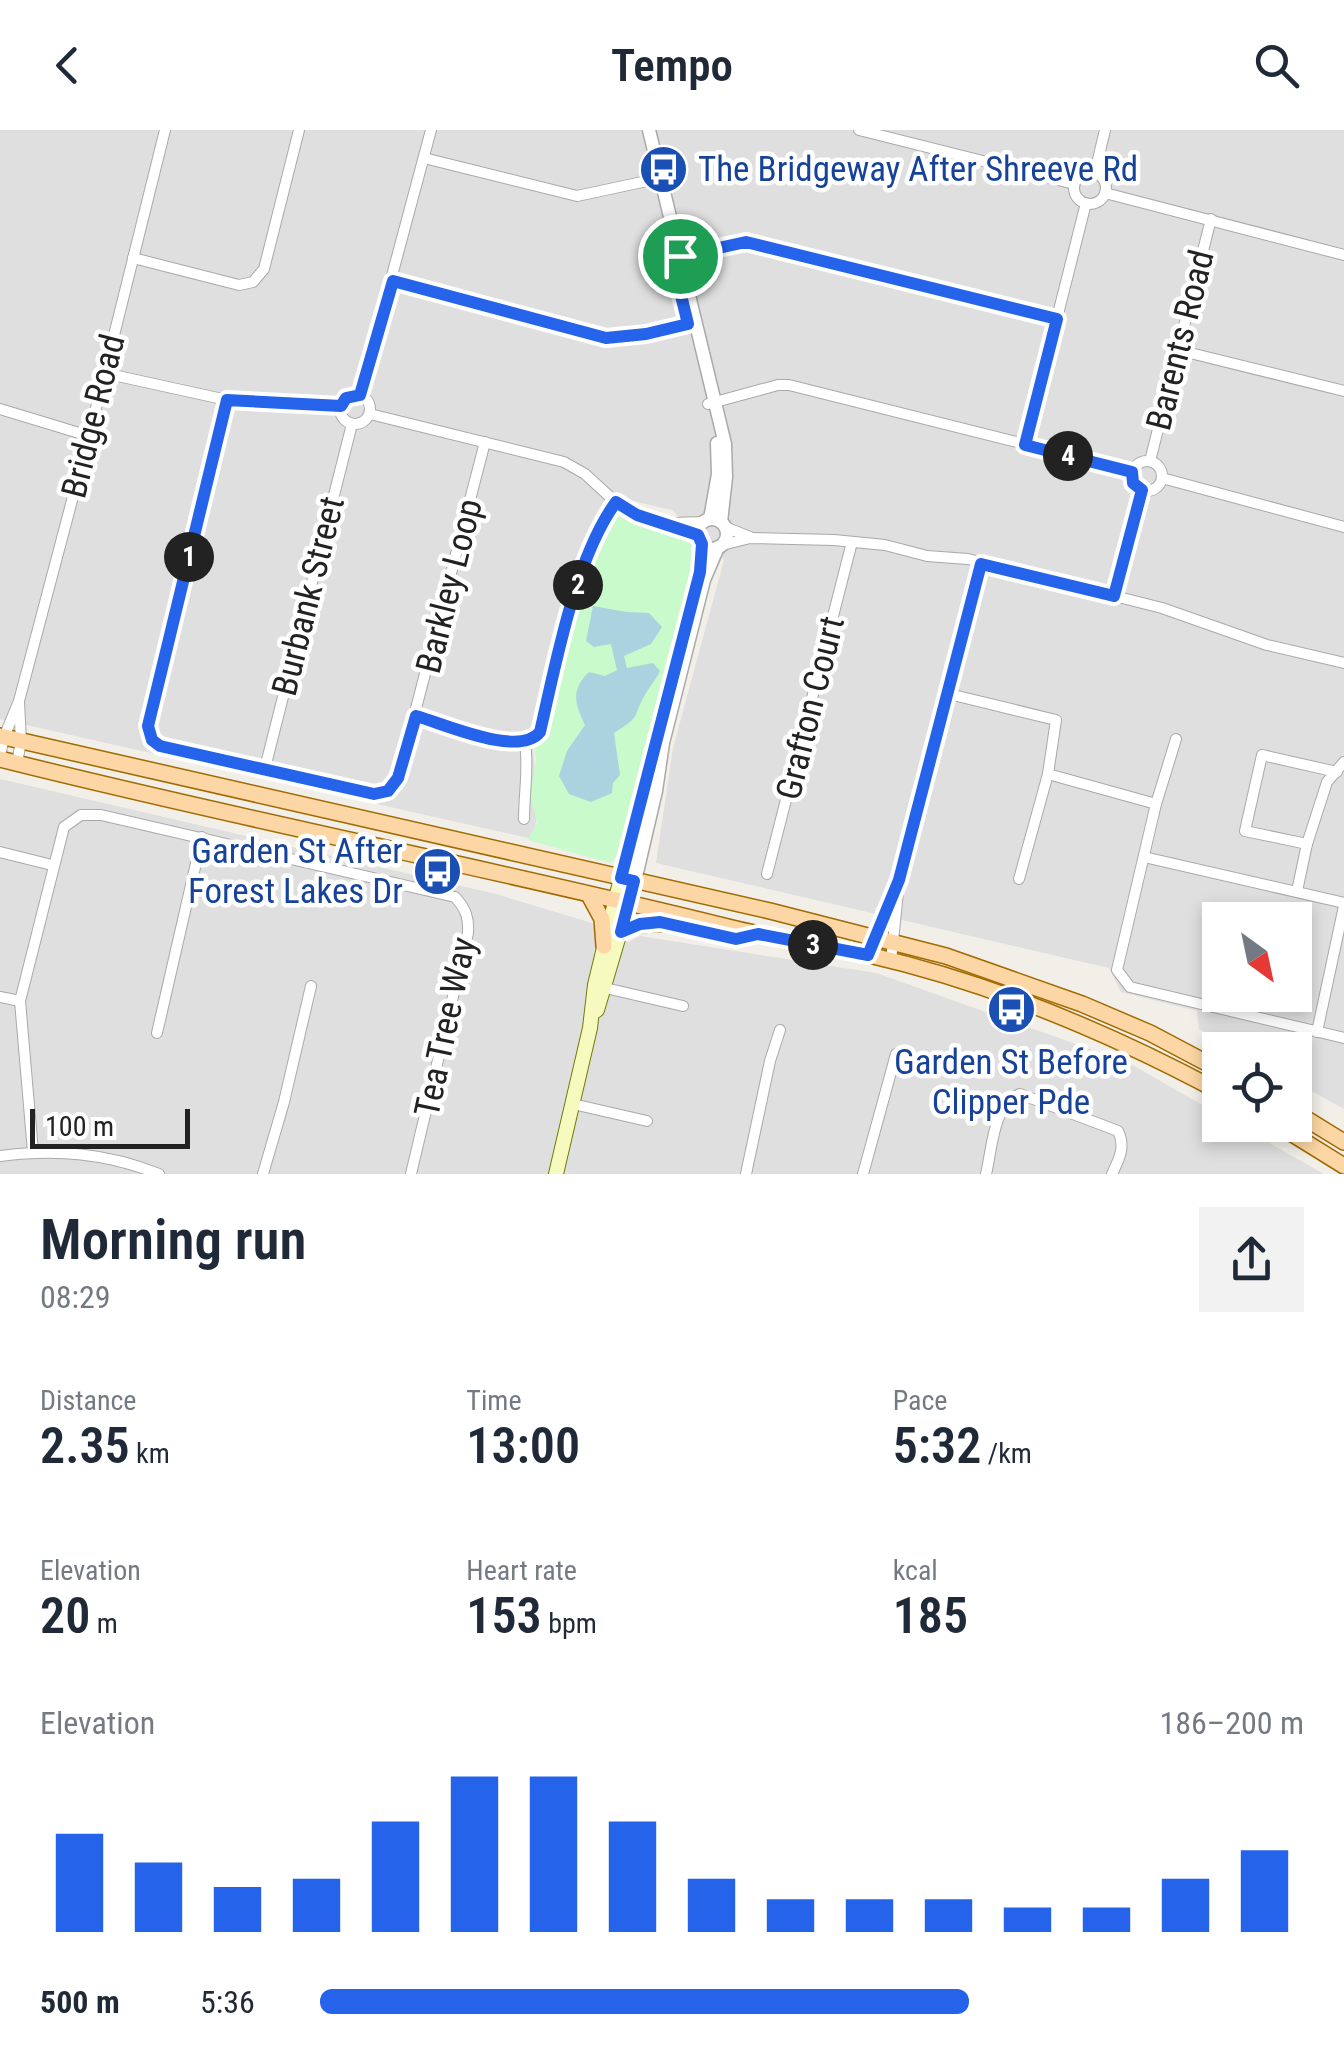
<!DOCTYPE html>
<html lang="en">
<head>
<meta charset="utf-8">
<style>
  body { margin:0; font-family:"Roboto Condensed",sans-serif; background:#f2f2f3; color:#1f2937; height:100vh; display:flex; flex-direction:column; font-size:38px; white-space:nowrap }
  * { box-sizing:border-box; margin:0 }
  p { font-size:32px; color:#747a83 }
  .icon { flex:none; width:55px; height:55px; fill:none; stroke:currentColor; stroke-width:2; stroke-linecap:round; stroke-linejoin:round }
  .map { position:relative; height:1044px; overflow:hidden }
  .panel { display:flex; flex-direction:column; background:#fff; flex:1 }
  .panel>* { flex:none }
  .needle { width:65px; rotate:147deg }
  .controls { position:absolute; left:1202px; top:772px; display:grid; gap:20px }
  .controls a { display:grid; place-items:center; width:110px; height:110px; border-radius:0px; background:#fff; box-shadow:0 5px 15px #0003; font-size:50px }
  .scale { position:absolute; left:30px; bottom:25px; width:160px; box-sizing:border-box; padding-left:10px; border:5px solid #222; border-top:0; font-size:28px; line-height:35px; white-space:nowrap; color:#222; -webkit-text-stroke:8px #fff; paint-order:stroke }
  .pin { position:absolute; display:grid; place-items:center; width:85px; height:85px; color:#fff; margin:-42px; border:5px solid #fff; border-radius:50%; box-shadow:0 2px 10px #0007 }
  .km { position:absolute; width:50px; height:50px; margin:-25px; border-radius:50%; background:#222; color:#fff; font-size:28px; line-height:50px; text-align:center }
  .round { display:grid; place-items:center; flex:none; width:105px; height:105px; border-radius:0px; background:#f2f2f3 }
  .headline { display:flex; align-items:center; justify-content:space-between; height:170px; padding:0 40px }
  h1 { font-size:55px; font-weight:600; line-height:75px }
  .stats { display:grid; grid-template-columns:repeat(3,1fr); gap:15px; height:170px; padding:10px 40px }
  .stats div { display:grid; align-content:center }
  .stats b { font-size:50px; font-weight:600 }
  .stats small { font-size:28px; font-weight:400 }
  .stats p { font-size:28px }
  .chart { height:280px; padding:20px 40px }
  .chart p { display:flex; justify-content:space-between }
  .chart svg { width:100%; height:180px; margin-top:10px; stroke:#2563eb; stroke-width:6 }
  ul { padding:0 40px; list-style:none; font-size:32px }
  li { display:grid; grid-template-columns:160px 120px 1fr; align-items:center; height:75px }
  li i { height:25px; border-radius:12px; background:#2563eb }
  header { display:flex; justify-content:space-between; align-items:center; height:130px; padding:0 40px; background:#fff; font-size:45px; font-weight:600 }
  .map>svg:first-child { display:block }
  .residential { fill:#e0dfdf; fill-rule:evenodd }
  .park { fill:#c8facc }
  .water { fill:#aad3df }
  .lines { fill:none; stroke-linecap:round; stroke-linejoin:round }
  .minor-casing { stroke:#a9a9a9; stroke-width:12 }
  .tertiary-casing { stroke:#a9a9a9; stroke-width:15 }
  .secondary-casing { stroke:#707d05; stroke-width:16 }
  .primary-casing { stroke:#a06b00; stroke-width:18 }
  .minor { stroke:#fff; stroke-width:10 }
  .tertiary { stroke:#fff; stroke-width:12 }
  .secondary { stroke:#f7fabf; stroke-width:14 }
  .primary { stroke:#fcd6a4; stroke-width:15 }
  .route-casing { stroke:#fff; stroke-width:20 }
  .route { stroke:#2563eb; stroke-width:12 }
  .labels { text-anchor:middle; stroke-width:9; stroke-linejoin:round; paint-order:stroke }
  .transit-label { font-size:35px; fill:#164399; stroke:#fff; text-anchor:start }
  .street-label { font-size:35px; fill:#222; stroke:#fff }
</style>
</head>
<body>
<header><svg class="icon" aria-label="back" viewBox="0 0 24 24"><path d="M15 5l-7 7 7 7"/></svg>Tempo<svg class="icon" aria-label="search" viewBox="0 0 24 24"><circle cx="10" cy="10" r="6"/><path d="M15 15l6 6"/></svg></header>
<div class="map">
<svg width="1344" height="1044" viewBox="0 0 1344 1044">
  <rect width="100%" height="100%" fill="#f2efe9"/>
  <g class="residential">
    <path d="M0 0H1344V979L1295 952V920H1238L1199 899 1197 881 1121 862 1109 838 656 733 673 618 724 430 672 380 633 371 615 380 594 415 546 608 533 618 538 684 532 709 0 589ZM1220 790H1295V865H1220Z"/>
    <polygon points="0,649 496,764 592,793 598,805 628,812 640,806 876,843 1127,932 1220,985 1220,995 1238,995 1324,1044 0,1044"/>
  </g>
  <path class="park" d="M617 386C643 392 685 398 698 424L625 717 610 733 528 710 537 692 530 665 536 630 534 616 545 604 594 416 610 390Z"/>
  <path class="water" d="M593 476 627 482 649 483 662 497 651 514 624 526 627 538 653 533 660 541C656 550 650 556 646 563 631 588 643 585 614 603L620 645 613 653 612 663 591 672 569 664 559 646 567 621 585 595C574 572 571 560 589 542L605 546 617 540 611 514 594 517 586 511Z"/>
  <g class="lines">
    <defs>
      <g id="minor">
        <polyline points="859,0 1074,54"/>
        <polyline points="424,28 577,66 661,48"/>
        <circle cx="1090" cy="58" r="16"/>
        <polyline points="1095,42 1105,0"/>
        <polyline points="1105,63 1344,125"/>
        <polyline points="133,128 239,155 253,152 264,139 299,0"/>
        <polyline points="672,128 746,113 1057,189"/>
        <polyline points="393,151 606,208 646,205 696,193"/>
        <polyline points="1178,220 1344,261"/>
        <polyline points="104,243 227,270 341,276"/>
        <circle cx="355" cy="279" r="15"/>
        <polyline points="360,265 431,0"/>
        <polyline points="227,270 148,596 152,610 160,616 374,664 388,661 398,648 485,312"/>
        <polyline points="708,274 778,255 789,255 1132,341"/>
        <polyline points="0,279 89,306"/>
        <polyline points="370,284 564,332 585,344 622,378 698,405"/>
        <polyline points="1025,315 1086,73"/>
        <circle cx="1147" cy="346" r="15"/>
        <polyline points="1150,331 1211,89"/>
        <polyline points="1162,348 1344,397"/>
        <polyline points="673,393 703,392"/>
        <polyline points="725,397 750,407"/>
        <polyline points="722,415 750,408 834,410 885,415 927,426 968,429 1162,478 1267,515 1344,533"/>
        <polyline points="1114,466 1142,361"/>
        <polyline points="949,564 1056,590 1048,644 1019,749"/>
        <path d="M415 585C445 594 519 627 540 602L583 433 601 393 616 373"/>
        <polyline points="1176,609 1156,674 1117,840 1130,857 1344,908"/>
        <polyline points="0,626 4,607 19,571 89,306 165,0"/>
        <polyline points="17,633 21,611 19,572"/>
        <polyline points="265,638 352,294"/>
        <polyline points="1048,644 1156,674"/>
        <path d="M524 689C524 662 529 639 525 613"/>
        <polyline points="1307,714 1245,701 1262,625 1337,642"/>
        <polyline points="0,722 52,735"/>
        <polyline points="1144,727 1344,773"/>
        <polyline points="767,744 852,412"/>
        <polyline points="1297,761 1307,714 1327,652 1344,632"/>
        <polyline points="868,825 899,751 981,434"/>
        <polyline points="891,831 898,762"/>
        <polyline points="601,857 683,876"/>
        <polyline points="0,867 20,871"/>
        <polyline points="1317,902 1344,776"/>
        <polyline points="157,903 202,707"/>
        <polyline points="573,974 647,991"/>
        <path d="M33 1022 20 871 64 697 81 685H101L455 767C466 779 469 788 468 803L411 1044"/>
        <path d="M0 1026C57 1019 106 1023 159 1044"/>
        <polyline points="263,1044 284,972 311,856"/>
        <polyline points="746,1044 770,931 780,900"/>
        <polyline points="863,1044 896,924"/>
        <path d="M986 1044C992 1020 993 973 1020 964L1118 1001C1126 1017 1119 1029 1112 1044"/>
      </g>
      <g id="tertiary">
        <polyline points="649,0 725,314 726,347 721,392"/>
        <polyline points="710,389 718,344 717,313"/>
        <circle cx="712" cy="404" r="15"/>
        <polyline points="697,450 702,414"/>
        <polyline points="621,748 655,614"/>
        <polyline points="635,751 656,661 663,613 704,450 718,417"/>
      </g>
      <g id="secondary">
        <polyline points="597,880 635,751"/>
        <polyline points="556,1044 590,898 595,855 621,748"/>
      </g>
      <g id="primary">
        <polyline points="0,606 770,781 946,826 1082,874 1150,903 1220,940"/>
        <path d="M0 629C242 690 487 737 728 797 775 809 823 815 869 825 991 853 1110 903 1220 962"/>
        <polyline points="589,765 602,789 604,816"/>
        <path d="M621 802C648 788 672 794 701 800"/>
        <polyline points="1295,982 1344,1012"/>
        <polyline points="1278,995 1344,1036"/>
      </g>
    </defs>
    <use href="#minor" class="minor-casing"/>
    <use href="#tertiary" class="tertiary-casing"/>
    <use href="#secondary" class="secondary-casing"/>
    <use href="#primary" class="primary-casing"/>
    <use href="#minor" class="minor"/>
    <use href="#tertiary" class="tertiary"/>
    <use href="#secondary" class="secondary"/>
    <use href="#primary" class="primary"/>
  </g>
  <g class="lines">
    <defs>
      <path id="route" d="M746 112 1057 189 1025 315 1132 342 1133 353 1142 360 1114 466 981 434 899 750 868 825 758 804 736 809 660 792 640 794 621 802 634 751 621 748 700 442 702 414 698 405 637 385 616 372C575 428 556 533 540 602 519 628 445 594 416 586L398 648 388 661 374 664 160 616 152 610 148 596 227 270 341 276 346 268 360 265 393 151 606 208 646 204 688 194 672 128Z"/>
    </defs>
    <use href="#route" class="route-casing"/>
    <use href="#route" class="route"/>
  </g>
  <defs>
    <symbol id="bus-disc" viewBox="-11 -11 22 22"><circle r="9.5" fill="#1a4fb4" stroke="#fff"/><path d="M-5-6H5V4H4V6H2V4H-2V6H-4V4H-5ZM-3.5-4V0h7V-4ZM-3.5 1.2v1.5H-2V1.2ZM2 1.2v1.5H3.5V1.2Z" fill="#fff"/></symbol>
  </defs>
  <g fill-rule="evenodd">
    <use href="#bus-disc" x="636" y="12" width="55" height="55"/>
    <use href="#bus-disc" x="410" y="714" width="55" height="55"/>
    <use href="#bus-disc" x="984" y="852" width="55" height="55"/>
  </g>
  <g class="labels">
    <g class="transit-label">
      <text x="698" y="51">The Bridgeway After Shreeve Rd</text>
      <text x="403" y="733" text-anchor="end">Garden St After<tspan x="403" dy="40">Forest Lakes Dr</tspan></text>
      <text x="1011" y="944" text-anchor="middle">Garden St Before<tspan x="1011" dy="40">Clipper Pde</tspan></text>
    </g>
    <g class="street-label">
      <text transform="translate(1180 210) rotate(-76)" y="12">Barents Road</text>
      <text transform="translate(93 286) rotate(-76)" y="12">Bridge Road</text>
      <text transform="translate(449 456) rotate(-76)" y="12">Barkley Loop</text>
      <text transform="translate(308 466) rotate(-76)" y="12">Burbank Street</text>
      <text transform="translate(810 578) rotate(-76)" y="12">Grafton Court</text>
      <text transform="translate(445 897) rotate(-78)" y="12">Tea Tree Way</text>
    </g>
  </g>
</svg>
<div class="controls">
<a><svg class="needle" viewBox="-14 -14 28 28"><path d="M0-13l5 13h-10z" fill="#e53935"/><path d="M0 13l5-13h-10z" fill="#747a83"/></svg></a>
<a><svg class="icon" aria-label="locate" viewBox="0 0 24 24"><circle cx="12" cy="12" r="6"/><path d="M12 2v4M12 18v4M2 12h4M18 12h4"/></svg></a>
</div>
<div class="scale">100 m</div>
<div class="pin" style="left:680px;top:126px;background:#1e9e55"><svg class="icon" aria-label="arrive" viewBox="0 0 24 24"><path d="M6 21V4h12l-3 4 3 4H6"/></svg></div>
<b class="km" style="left:189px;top:427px">1</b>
<b class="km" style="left:578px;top:455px">2</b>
<b class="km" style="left:813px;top:815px">3</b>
<b class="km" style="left:1068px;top:326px">4</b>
</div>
<section class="panel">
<div class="headline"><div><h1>Morning run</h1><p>08:29</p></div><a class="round"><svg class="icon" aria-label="share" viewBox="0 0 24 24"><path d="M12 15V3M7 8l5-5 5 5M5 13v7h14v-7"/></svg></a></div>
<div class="stats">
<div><p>Distance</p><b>2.35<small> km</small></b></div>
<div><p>Time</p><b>13:00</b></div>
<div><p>Pace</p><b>5:32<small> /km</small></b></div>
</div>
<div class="stats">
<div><p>Elevation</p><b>20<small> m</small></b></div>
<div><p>Heart rate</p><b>153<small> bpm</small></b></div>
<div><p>kcal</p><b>185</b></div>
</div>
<div class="chart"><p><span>Elevation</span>186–200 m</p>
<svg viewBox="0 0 160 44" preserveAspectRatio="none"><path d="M5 44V20M15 44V27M25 44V33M35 44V31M45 44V17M55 44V6M65 44V6M75 44V17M85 44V31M95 44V36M105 44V36M115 44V36M125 44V38M135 44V38M145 44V31M155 44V24"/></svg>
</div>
<ul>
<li><b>500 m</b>5:36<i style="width:66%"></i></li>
</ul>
</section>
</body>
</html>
